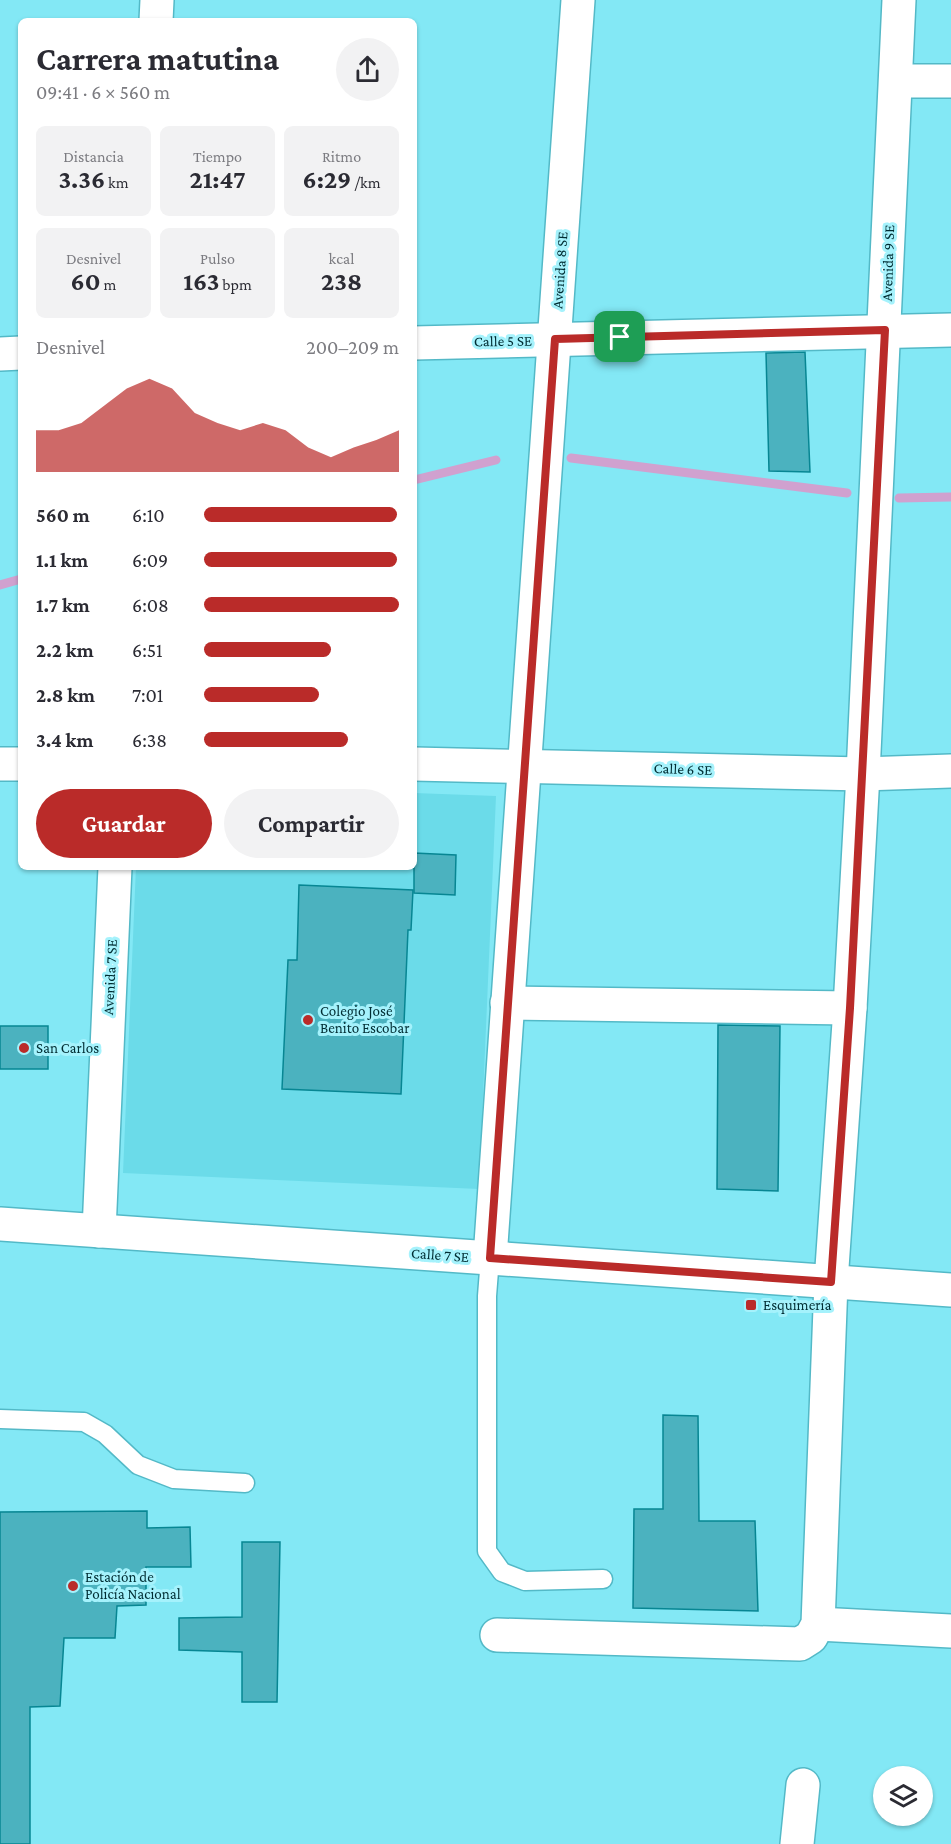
<!DOCTYPE html>
<html lang="es">
<head>
<meta charset="utf-8">
<style>
  body { margin:0; font-family:"Crimson Pro",serif; background:#f2f2f3; color:#2b2b33; height:100vh; display:flex; flex-direction:column; font-size:22px; white-space:nowrap }
  * { box-sizing:border-box; margin:0 }
  p { font-size:20px; color:#7c7c81 }
  .icon { flex:none; width:33px; height:33px; fill:none; stroke:currentColor; stroke-width:2; stroke-linecap:round; stroke-linejoin:round }
  .map { position:relative; flex:1; overflow:hidden }
  .panel { position:absolute; left:18px; top:18px; width:399px; height:852px; display:flex; flex-direction:column; background:#fff; border-radius:9px; box-shadow:0 2px 4px #0004 }
  .panel>* { flex:none }
  .fabs { position:absolute; left:873px; top:1766px; display:grid; gap:12px }
  .fabs a { display:grid; place-items:center; width:60px; height:60px; border-radius:50%; background:#fff; box-shadow:0 2px 4px #0004; font-size:30px }
  .pin { position:absolute; display:grid; place-items:center; width:51px; height:51px; color:#fff; margin:-26px; border-radius:12px; box-shadow:0 3px 9px #0006 }
  .round { display:grid; place-items:center; flex:none; width:63px; height:63px; border-radius:32px; background:#f2f2f3 }
  .headline { display:flex; align-items:center; justify-content:space-between; height:102px; padding:0 18px }
  h1 { font-size:33px; font-weight:700; line-height:45px }
  .figures { display:grid; grid-template-columns:repeat(3,1fr); gap:9px; height:102px; padding:6px 18px }
  .figures div { display:grid; align-content:center; border-radius:9px; background:#f2f2f3; text-align:center }
  .figures b { font-size:26px; font-weight:700 }
  .figures small { font-size:16px; font-weight:400 }
  .figures p { font-size:16px }
  .chart { height:168px; padding:12px 18px }
  .chart p { display:flex; justify-content:space-between }
  .chart svg { width:100%; height:108px; margin-top:6px; fill:#ba2b29; opacity:.7 }
  .button { display:flex; gap:12px; margin-top:auto; padding:12px 18px }
  .button a { flex:1; height:69px; border-radius:36px; background:#ba2b29; color:#fff; font-size:24px; font-weight:700; line-height:69px; text-align:center }
  .button a+a { background:#f2f2f3; color:#2b2b33 }
  ul { padding:0 18px; list-style:none; font-size:20px }
  li { display:grid; grid-template-columns:96px 72px 1fr; align-items:center; height:45px }
  li i { height:15px; border-radius:8px; background:#ba2b29 }
  .map>svg:first-child { display:block }
  .built { fill:#6bdbe9 }
  .lines { fill:none; stroke-linecap:round; stroke-linejoin:round }
  .stream { stroke:#d0a1cf; stroke-width:9 }
  .building { fill:#4bb2bf; stroke:#078693; stroke-width:1.5 }
  .lane-casing { stroke:#53b9c7; stroke-width:21 }
  .street-casing { stroke:#53b9c7; stroke-width:36 }
  .lane { stroke:#fff; stroke-width:18 }
  .street { stroke:#fff; stroke-width:33 }
  .route-casing { stroke:#fff; stroke-width:12 }
  .route { stroke:#ba2b29; stroke-width:8 }
  .poi-dot { fill:#ba2b29; stroke:#a5f2fc; stroke-width:2 }
  .labels { text-anchor:middle; stroke-width:6; stroke-linejoin:round; paint-order:stroke }
  .street-label { font-size:15px; fill:#002d33; stroke:#a5f2fc }
  .poi-label { font-size:15px; fill:#002d33; stroke:#a5f2fc; text-anchor:start }
</style>
</head>
<body>
<div class="map">
<svg width="951" height="1844" viewBox="0 0 951 1844">
  <rect width="100%" height="100%" fill="#83e8f5"/>
  <polygon class="built" points="414,793 496,796 479,1189 123,1173 136,867 414,867"/>
  <g class="lines">
    <g class="stream">
      <polyline points="571,458 847,493"/>
      <polyline points="414,480 496,460"/>
      <polyline points="899,498 951,497"/>
      <polyline points="0,585 21,579"/>
    </g>
  </g>
  <g class="building">
    <polygon points="805,352 810,472 769,471 766,353"/>
    <polygon points="414,853 456,855 455,895 414,893"/>
    <polygon points="299,885 413,890 411,930 408,930 401,1094 282,1089 288,960 297,960"/>
    <polygon points="718,1025 780,1026 778,1191 717,1189"/>
    <rect x="0" y="1026" width="48" height="43"/>
    <polygon points="663,1415 698,1416 699,1521 755,1521 758,1611 633,1608 634,1509 663,1509"/>
    <polygon points="147,1511 147,1528 190,1527 191,1567 146,1567 146,1605 117,1606 115,1638 64,1638 60,1706 30,1707 30,1844 0,1844 0,1512"/>
    <polygon points="242,1542 280,1542 277,1702 242,1702 242,1652 179,1650 179,1618 242,1617"/>
  </g>
  <g class="lines">
    <defs>
      <g id="lane">
        <polyline points="490,1258 487,1296 487,1551 502,1572 525,1581 603,1579"/>
        <polyline points="0,1419 84,1422 105,1434 138,1465 174,1479 245,1483"/>
      </g>
      <g id="street">
        <polyline points="156,21 157,0"/>
        <polyline points="896,81 951,81"/>
        <polyline points="414,343 951,330"/>
        <polyline points="0,354 21,353"/>
        <polyline points="0,764 21,764"/>
        <polyline points="414,764 863,774 951,771"/>
        <polyline points="507,1003 850,1008"/>
        <polyline points="0,1224 951,1290"/>
        <polyline points="99,1231 115,867"/>
        <polyline points="490,1258 578,0"/>
        <polyline points="818,1624 951,1631"/>
        <polyline points="497,1635 800,1644 811,1637 818,1624 831,1282 850,1008 863,774 899,0"/>
        <polyline points="797,1844 803,1785"/>
      </g>
    </defs>
    <use href="#lane" class="lane-casing"/>
    <use href="#street" class="street-casing"/>
    <use href="#lane" class="lane"/>
    <use href="#street" class="street"/>
  </g>
  <g class="lines">
    <defs>
      <polygon id="route" points="885,330 850,1008 831,1282 490,1258 555,339"/>
    </defs>
    <use href="#route" class="route-casing"/>
    <use href="#route" class="route"/>
  </g>
  <g class="poi-dot">
    <circle cx="308" cy="1020" r="6"/>
    <circle cx="24" cy="1048" r="6"/>
    <rect x="745" y="1299" width="12" height="12" rx="3"/>
    <circle cx="73" cy="1586" r="6"/>
  </g>
  <g class="labels">
    <g class="street-label">
      <text transform="translate(888 263) rotate(-88)" y="5">Avenida 9 SE</text>
      <text transform="translate(560 270) rotate(-86)" y="5">Avenida 8 SE</text>
      <text transform="translate(503 341) rotate(-1)" y="5">Calle 5 SE</text>
      <text transform="translate(683 769) rotate(2)" y="5">Calle 6 SE</text>
      <text transform="translate(110 977) rotate(-87)" y="5">Avenida 7 SE</text>
      <text transform="translate(440 1255) rotate(4)" y="5">Calle 7 SE</text>
    </g>
    <g class="poi-label">
      <text x="320" y="1016">Colegio José<tspan x="320" dy="17">Benito Escobar</tspan></text>
      <text x="36" y="1053">San Carlos</text>
      <text x="763" y="1310">Esquimería</text>
      <text x="85" y="1582">Estación de<tspan x="85" dy="17">Policía Nacional</tspan></text>
    </g>
  </g>
</svg>
<div class="fabs">
<a><svg class="icon" aria-label="layers" viewBox="0 0 24 24"><path d="M12 4l9 5-9 5-9-5zM3 14l9 5 9-5"/></svg></a>
</div>
<div class="pin" style="left:620px;top:337px;background:#1e9e55"><svg class="icon" aria-label="arrive" viewBox="0 0 24 24"><path d="M6 21V4h12l-3 4 3 4H6"/></svg></div>
<section class="panel">
<div class="headline"><div><h1>Carrera matutina</h1><p>09:41 · 6 × 560 m</p></div><a class="round"><svg class="icon" aria-label="share" viewBox="0 0 24 24"><path d="M12 15V3M7 8l5-5 5 5M5 13v7h14v-7"/></svg></a></div>
<div class="figures">
<div><p>Distancia</p><b>3.36<small> km</small></b></div>
<div><p>Tiempo</p><b>21:47</b></div>
<div><p>Ritmo</p><b>6:29<small> /km</small></b></div>
</div>
<div class="figures">
<div><p>Desnivel</p><b>60<small> m</small></b></div>
<div><p>Pulso</p><b>163<small> bpm</small></b></div>
<div><p>kcal</p><b>238</b></div>
</div>
<div class="chart"><p><span>Desnivel</span>200–209 m</p>
<svg viewBox="0 0 160 44" preserveAspectRatio="none"><path d="M0 44V27L10 27L20 24L30 17L40 10L50 6L60 10L70 20L80 24L90 27L100 24L110 27L120 34L130 38L140 34L150 31L160 27V44z"/></svg>
</div>
<ul>
<li><b>560 m</b>6:10<i style="width:99%"></i></li>
<li><b>1.1 km</b>6:09<i style="width:99%"></i></li>
<li><b>1.7 km</b>6:08<i style="width:100%"></i></li>
<li><b>2.2 km</b>6:51<i style="width:65%"></i></li>
<li><b>2.8 km</b>7:01<i style="width:59%"></i></li>
<li><b>3.4 km</b>6:38<i style="width:74%"></i></li>
</ul>
<div class="button"><a>Guardar</a><a>Compartir</a></div>
</section>
</div>
</body>
</html>
